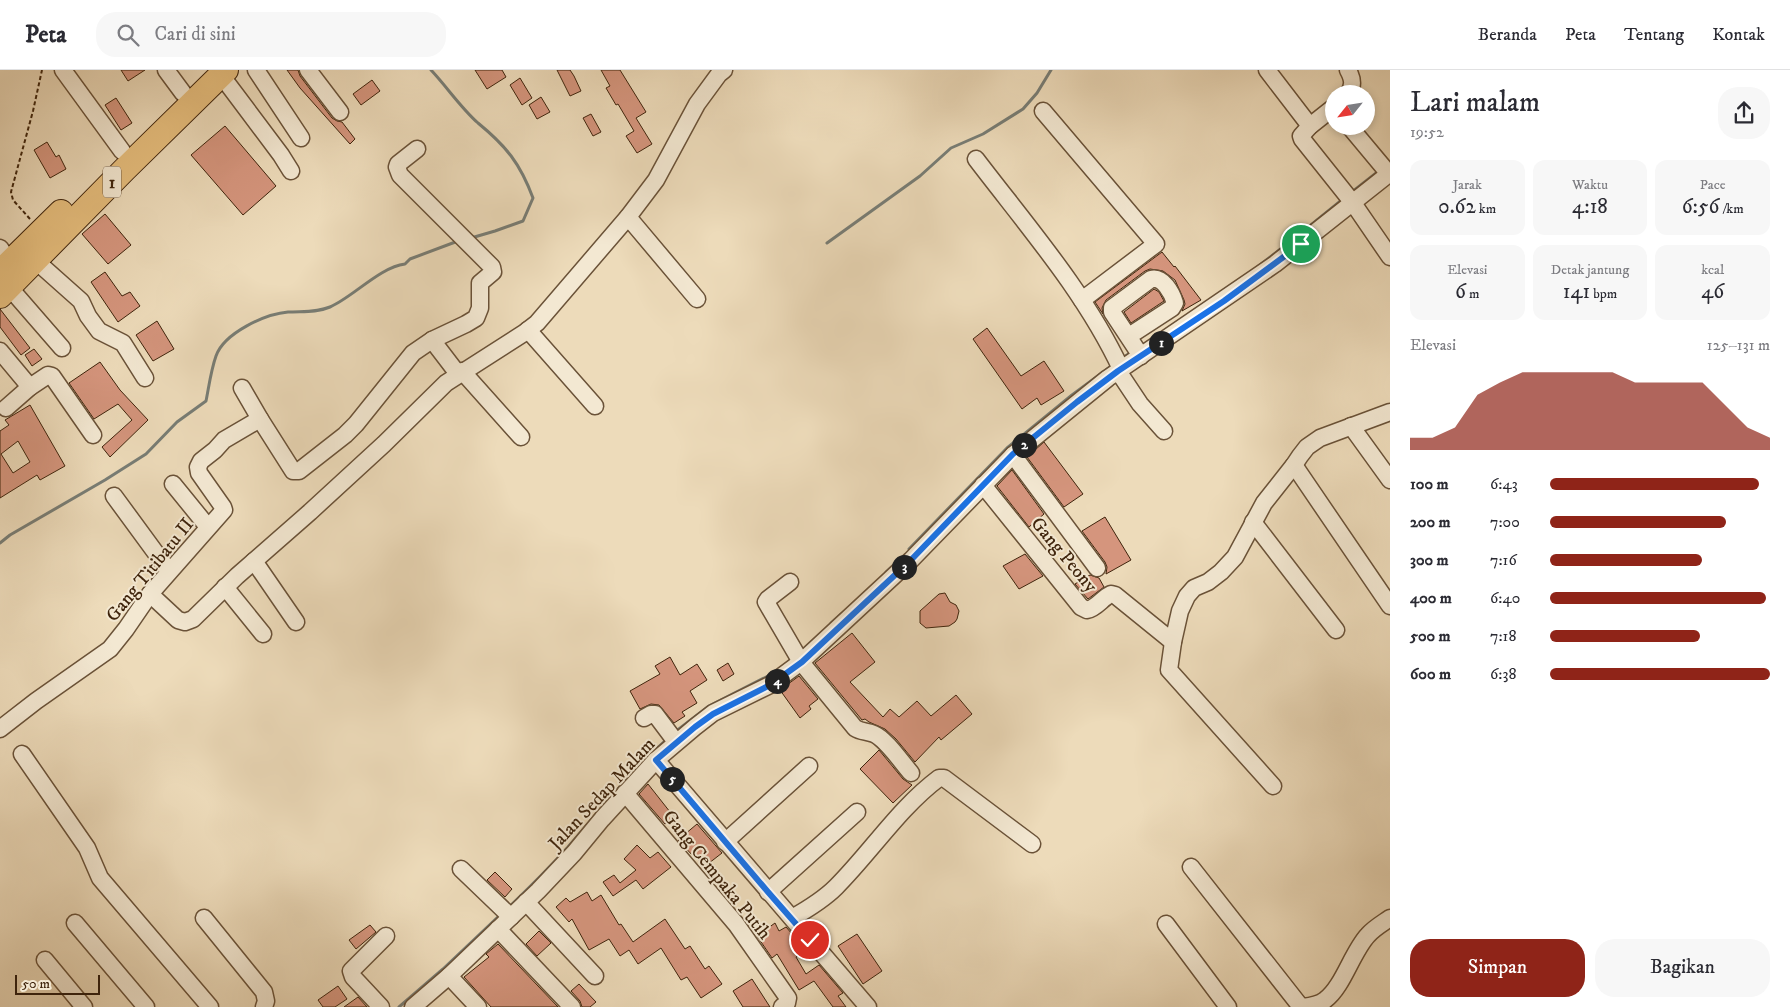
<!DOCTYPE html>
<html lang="id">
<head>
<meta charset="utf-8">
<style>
  body { margin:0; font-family:"IM FELL DW Pica",serif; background:#f7f7f7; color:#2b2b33; height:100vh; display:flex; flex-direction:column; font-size:19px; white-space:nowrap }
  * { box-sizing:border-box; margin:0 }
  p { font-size:16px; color:#7c7c81 }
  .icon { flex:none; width:28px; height:28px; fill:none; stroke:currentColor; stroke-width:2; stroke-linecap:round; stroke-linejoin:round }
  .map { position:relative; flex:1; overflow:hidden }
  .sheet { display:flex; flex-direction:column; background:#fff; width:400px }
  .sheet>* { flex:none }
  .needle { width:32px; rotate:240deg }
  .buttons { position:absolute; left:1325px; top:15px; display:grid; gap:10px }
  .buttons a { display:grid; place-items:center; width:50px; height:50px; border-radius:50%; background:#fff; box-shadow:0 2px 8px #0003; font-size:25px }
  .scale { position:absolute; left:15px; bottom:12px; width:85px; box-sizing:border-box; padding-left:5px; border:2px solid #3f240c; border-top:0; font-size:14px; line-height:18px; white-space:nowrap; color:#3f240c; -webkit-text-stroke:4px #f3e8d2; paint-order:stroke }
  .pin { position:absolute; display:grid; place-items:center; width:42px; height:42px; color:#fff; margin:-21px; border:2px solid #fff; border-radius:50%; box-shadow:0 1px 5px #0007 }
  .km { position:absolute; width:25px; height:25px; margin:-12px; border-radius:50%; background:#222; color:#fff; font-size:14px; line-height:25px; text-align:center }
  .round { display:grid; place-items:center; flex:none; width:52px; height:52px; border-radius:20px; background:#f7f7f7 }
  .headline { display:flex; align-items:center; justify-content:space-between; height:85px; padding:0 20px }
  h1 { font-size:28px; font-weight:600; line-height:38px }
  .stats { display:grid; grid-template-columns:repeat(3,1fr); gap:8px; height:85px; padding:5px 20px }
  .stats div { display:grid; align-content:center; border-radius:12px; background:#f7f7f7; text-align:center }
  .stats b { font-size:21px; font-weight:600 }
  .stats small { font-size:14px; font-weight:400 }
  .stats p { font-size:14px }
  .chart { height:140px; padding:10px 20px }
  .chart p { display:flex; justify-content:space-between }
  .chart svg { width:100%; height:90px; margin-top:5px; fill:#8f2418; opacity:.7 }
  .button { display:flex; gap:10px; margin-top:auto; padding:10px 20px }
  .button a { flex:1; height:58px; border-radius:20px; background:#8f2418; color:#fff; font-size:20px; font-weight:600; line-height:58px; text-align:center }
  .button a+a { background:#f7f7f7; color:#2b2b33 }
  ul { padding:0 20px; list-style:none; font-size:16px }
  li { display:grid; grid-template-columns:80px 60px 1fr; align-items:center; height:38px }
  li i { height:12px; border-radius:6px; background:#8f2418 }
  header { display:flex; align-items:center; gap:30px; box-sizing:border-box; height:70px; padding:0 25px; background:#fff; border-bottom:1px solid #e1e1e2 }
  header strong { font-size:24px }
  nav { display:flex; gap:28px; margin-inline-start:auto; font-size:18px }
  .search { width:350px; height:45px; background:#f7f7f7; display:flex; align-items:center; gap:12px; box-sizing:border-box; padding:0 18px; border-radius:20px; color:#7c7c81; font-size:19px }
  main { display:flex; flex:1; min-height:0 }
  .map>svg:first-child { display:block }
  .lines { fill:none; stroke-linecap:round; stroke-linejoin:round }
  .stream { stroke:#787d75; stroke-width:3 }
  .building { fill:#d5957d; stroke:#3f240c; fill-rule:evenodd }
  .minor-casing { stroke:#6a5238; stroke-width:19 }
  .highway-casing { stroke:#3f240c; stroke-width:26 }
  .path { stroke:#3f240c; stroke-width:2; stroke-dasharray:4 2.5; stroke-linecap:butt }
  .minor { stroke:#f3e8d2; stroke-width:16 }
  .highway { stroke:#e6be7d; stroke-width:24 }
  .route-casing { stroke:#fff; stroke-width:10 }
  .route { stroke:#1a73e8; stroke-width:6 }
  .labels { text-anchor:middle; stroke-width:4; stroke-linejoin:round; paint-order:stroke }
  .shield { fill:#f3e8d2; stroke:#755f47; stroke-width:1 }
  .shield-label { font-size:18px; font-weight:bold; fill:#3f240c }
  .street-label { font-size:19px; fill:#3f240c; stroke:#f3e8d2 }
</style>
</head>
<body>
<header>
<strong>Peta</strong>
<div class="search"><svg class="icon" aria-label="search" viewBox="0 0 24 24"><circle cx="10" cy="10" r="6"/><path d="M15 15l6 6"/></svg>Cari di sini</div>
<nav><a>Beranda</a><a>Peta</a><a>Tentang</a><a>Kontak</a></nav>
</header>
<main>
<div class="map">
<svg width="1390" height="937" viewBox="0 0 1390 937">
  <rect width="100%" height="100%" fill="#eddbba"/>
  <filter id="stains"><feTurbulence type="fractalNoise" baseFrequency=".004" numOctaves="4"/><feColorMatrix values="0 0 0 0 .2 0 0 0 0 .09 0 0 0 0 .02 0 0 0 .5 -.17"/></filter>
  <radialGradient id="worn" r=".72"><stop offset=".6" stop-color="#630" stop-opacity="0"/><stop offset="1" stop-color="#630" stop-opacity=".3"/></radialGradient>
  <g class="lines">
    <g class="stream">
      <path d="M431 0C447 17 461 38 478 53 506 76 520 93 533 128L523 151 495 161 471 168"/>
      <polyline points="1352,122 1380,100"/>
      <polyline points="1301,163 1343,129"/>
      <polyline points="827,173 920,106 951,78 983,64 1023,39 1037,23 1051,0"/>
      <polyline points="1256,198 1287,174"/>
      <polyline points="1121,289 1133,281"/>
      <path d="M0 473 10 465 105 410 146 384 177 352 206 331C209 316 211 300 216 286 224 263 265 244 288 242 302 241 316 243 330 237 353 227 380 197 405 194L410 189 458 171"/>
      <polyline points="909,479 1007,378 1072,325 1114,294"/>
      <polyline points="886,502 901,488"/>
      <polyline points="831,553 841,544"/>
      <polyline points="675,662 709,636 770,605"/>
      <path d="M509 837C529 818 549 798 568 777 600 740 630 702 667 669"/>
      <polyline points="399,937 443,899 500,845"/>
    </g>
  </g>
  <g class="building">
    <polygon points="121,0 145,0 128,11"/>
    <polygon points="287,0 298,0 300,6 332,48 337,51 342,52 355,69 350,74 300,18"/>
    <polygon points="475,0 502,0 506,7 487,19"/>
    <polygon points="557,0 570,0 574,6 581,21 570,26"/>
    <polygon points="601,0 620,0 646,42 636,48 652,74 637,83 626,66 634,61 618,34 616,35 606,18 610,16"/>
    <polygon points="520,8 532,28 522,35 510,15"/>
    <polygon points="372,10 380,21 361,35 353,24"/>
    <polygon points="541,27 550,42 537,49 529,35"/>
    <polygon points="116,28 132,53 121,60 105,35"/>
    <polygon points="591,44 601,62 593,66 583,48"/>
    <polygon points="225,56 276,116 243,145 191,85"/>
    <polygon points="47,72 56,87 59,85 66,99 50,108 34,80"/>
    <polygon points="105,144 131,175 108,194 82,164"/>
    <polygon points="1162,182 1174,197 1175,196 1201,230 1182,241 1185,234 1184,230 1175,210 1163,201 1150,199 1145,201 1106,230 1102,238 1103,244 1095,232"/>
    <polygon points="105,202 122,226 130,222 140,236 118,252 91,212"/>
    <polygon points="1154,219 1159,222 1164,231 1131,253 1124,242"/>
    <polygon points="0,239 30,278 21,285 0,257"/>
    <polygon points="157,251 174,279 153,291 136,265"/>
    <polygon points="987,258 1021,306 1044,291 1064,321 1041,335 1037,328 1022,339 973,269"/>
    <polygon points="34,279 42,289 32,296 25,285"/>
    <polygon points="100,292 120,320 148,350 110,387 102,377 132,350 118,334 94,349 69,313"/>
    <path d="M30 335 65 396 40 410 37 405 0 428V361L9 355 5 350ZM18 371 30 392 13 403 1 384Z"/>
    <polygon points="1044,372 1083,424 1064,437 1027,387"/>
    <polygon points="1012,400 1044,444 1029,457 997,416"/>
    <polygon points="1105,447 1131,490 1106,504 1107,497 1105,492 1082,461"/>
    <polygon points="1025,484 1043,506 1019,519 1003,496"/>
    <polygon points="1090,505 1099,508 1104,517 1088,529 1075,514"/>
    <polygon points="945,523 950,532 956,535 959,541 957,549 955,552 949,556 926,558 920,553 920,541 939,524"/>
    <polygon points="852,563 875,592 850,612 883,647 890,639 899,647 917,631 931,646 956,625 972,644 941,670 939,667 915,692 896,669 885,659 869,652 865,649 862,650 815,593"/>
    <polygon points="670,587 680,605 697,594 707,610 690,621 697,633 682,642 685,646 674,653 659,635 651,634 640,639 630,621 660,604 655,596"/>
    <polygon points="728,593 734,604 723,611 717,600"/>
    <polygon points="799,606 818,629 809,636 811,639 800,648 780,620"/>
    <polygon points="879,680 903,709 912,715 893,733 860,699"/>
    <polygon points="648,714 674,747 665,754 639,724"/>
    <polygon points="697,754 722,783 704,797 696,787 695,788 678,770"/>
    <polygon points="637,775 650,788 658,782 671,797 643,819 636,810 613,826 603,812 614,805 620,813 636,800 624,789"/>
    <polygon points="495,802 512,819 505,827 487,810"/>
    <polygon points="587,822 592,831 601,825 619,855 621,854 633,872 665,849 685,879 690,876 705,899 709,896 722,914 701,928 687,907 681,910 661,878 638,894 629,880 620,886 609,869 589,880 572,849 569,852 556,837 566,828 570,832"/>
    <polygon points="775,853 779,861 786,857 807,881 796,887 806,904 819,895 843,923 838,926 846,937 833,937 814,911 799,920 777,884 772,888 757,866"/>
    <polygon points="370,855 376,862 356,879 349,870"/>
    <polygon points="539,861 551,873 537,886 526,874"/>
    <polygon points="857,864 882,901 863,914 838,876"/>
    <polygon points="498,874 558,937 491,937 464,907 489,887 486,884"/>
    <polygon points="752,909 770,937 743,937 733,921"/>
    <polygon points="579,914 596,932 590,937 582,937 580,931 571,921"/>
    <polygon points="338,916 347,929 335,937 323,937 318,930"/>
    <polygon points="358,927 367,937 344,937"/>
  </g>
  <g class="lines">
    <defs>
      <g id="minor">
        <polyline points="63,0 122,81"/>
        <polyline points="166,0 183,23"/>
        <polyline points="256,0 301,68"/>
        <polyline points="308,0 340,42"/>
        <polyline points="1267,0 1310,56"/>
        <polyline points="221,5 281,85 291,101"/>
        <path d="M1348 24C1354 16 1353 9 1348 0"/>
        <polyline points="1334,37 1310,56 1301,66 1302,69 1353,133 1390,187"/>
        <polyline points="1043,41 1156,174 1082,230"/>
        <polyline points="1349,56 1389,104"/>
        <path d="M976 89C1027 156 1085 222 1121 299"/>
        <polyline points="628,147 697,229"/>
        <polyline points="0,178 10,193"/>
        <polyline points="36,191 81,231 88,246 99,261 123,273 145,308"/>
        <polyline points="9,217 62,278"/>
        <polyline points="528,260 595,336"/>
        <path d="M1129 266 1172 238 1175 233C1172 223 1163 206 1151 209L1112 238V242L1141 286"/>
        <polyline points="432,270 458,304"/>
        <polyline points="0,281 30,317"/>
        <polyline points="462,301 521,367"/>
        <polyline points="1118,301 1140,334 1164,361"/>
        <polyline points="242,318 260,349 293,401 299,401 345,365 356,354 413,283 432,270 466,254 476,248 480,238 480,213 493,202 492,197 400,105 397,97 398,94 417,79"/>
        <polyline points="6,338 30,317 48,305 52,306 93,365"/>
        <polyline points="1351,356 1390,410"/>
        <polyline points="1013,385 1097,498"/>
        <polyline points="1294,395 1390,536"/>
        <polyline points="173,414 208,457"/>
        <path d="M983 415 1081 537 1087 540C1097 538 1102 528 1111 524L1115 525 1173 572"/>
        <polyline points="114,426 169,501"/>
        <polyline points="1253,452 1336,560"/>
        <polyline points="254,491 296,552"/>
        <path d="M790 512 768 529 766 532 801 592 855 658C861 662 867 661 874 664 886 669 902 693 911 703"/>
        <polyline points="225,517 263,564"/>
        <polyline points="150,524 178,550 185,552 193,549 237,506 310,442 384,374 446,313 524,263 537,253 628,147 656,110 697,34 719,4 724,0"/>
        <polyline points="644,648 651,644 655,644 676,672"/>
        <polyline points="0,659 36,631 110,579 126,559 150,524 224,440 223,437 199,403 198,397 201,391 215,380 224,370 260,349"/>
        <polyline points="22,684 87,778 100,808 210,937"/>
        <polyline points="656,690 868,937"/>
        <polyline points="1273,716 1169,600 1173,572 1180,541 1187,526 1194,518 1208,512 1221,502 1235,487 1264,433 1294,395 1300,386 1307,377 1320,368 1390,342"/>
        <polyline points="625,723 736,854 788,928 787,933 782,937"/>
        <polyline points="725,772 809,696"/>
        <polyline points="1191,797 1301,937"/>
        <polyline points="461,799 511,847"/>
        <polyline points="768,822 857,742"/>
        <polyline points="526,832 595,906"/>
        <polyline points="204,848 264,922 266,931 264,937"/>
        <path d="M792 848C808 839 823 830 836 817 871 782 899 738 939 708H944L1032 774"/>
        <polyline points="75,853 146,937"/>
        <polyline points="1166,854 1228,937"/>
        <polyline points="498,859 572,937"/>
        <polyline points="45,890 84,937"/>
        <polyline points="449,906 478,937"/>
        <polyline points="381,937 353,907 351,901 386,866"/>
        <polyline points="413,937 449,906 538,821 574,783 602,749 656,690 695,657 713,643 770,615 801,592 911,490 1013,385 1108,308 1275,194 1390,103"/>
        <path d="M1303 937C1311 936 1319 935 1325 930 1343 917 1352 882 1368 865 1374 858 1383 853 1390 848"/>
      </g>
      <g id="highway">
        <polyline points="0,202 61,142"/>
        <polyline points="0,226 124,100 226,0"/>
      </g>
    </defs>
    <use href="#minor" class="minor-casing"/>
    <use href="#highway" class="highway-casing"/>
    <polyline class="path" points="30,149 13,130 11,122 33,41 42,0"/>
    <use href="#minor" class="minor"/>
    <use href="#highway" class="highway"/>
  </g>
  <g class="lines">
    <defs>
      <polyline id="route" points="810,870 768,822 656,690 695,657 713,644 770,615 802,592 911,490 1013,384 1077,332 1118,301 1224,231 1301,174"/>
    </defs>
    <use href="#route" class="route-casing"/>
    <use href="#route" class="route"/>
  </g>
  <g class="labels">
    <rect class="shield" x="103" y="96.5" width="18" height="31" rx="4"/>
    <g class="shield-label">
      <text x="112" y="118">1</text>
    </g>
    <g class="street-label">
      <text transform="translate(1065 484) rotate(50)" y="7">Gang Peony</text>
      <text transform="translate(149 499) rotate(-51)" y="7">Gang Titibatu II</text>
      <text transform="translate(601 723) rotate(-47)" y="7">Jalan Sedap Malam</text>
      <text transform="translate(718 804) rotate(51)" y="7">Gang Cempaka Putih</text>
    </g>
  </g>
  <rect width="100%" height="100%" filter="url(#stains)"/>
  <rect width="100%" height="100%" fill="url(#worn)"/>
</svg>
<div class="buttons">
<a><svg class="needle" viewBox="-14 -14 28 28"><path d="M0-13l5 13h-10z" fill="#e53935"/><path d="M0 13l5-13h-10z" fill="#7c7c81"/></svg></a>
</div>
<div class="scale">50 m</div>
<div class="pin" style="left:1301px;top:174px;background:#1e9e55"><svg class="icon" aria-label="arrive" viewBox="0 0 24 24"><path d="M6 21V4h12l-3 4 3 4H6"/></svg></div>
<div class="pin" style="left:810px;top:870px;background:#d93025"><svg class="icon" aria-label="check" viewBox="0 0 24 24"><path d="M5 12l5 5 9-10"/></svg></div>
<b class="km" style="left:1161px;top:273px">1</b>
<b class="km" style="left:1024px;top:375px">2</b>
<b class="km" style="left:904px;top:497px">3</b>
<b class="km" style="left:777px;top:611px">4</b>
<b class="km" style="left:672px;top:709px">5</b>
</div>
<section class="sheet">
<div class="headline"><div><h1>Lari malam</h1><p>19:52</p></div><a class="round"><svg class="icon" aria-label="share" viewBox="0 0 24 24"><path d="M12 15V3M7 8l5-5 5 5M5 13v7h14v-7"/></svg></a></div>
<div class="stats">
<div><p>Jarak</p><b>0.62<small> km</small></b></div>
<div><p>Waktu</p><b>4:18</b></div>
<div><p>Pace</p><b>6:56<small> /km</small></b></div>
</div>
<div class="stats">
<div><p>Elevasi</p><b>6<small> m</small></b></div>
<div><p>Detak jantung</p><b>141<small> bpm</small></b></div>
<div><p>kcal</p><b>46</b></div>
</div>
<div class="chart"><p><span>Elevasi</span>125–131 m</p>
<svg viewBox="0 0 160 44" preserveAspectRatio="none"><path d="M0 44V38L10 38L20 33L30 17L40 11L50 6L60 6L70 6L80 6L90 6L100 11L110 11L120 11L130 11L140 22L150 33L160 38V44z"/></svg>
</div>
<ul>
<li><b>100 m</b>6:43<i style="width:95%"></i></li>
<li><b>200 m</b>7:00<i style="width:80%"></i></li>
<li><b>300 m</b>7:16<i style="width:69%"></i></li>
<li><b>400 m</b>6:40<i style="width:98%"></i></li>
<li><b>500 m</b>7:18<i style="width:68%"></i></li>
<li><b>600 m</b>6:38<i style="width:100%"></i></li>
</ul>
<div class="button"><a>Simpan</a><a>Bagikan</a></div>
</section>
</main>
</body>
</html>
